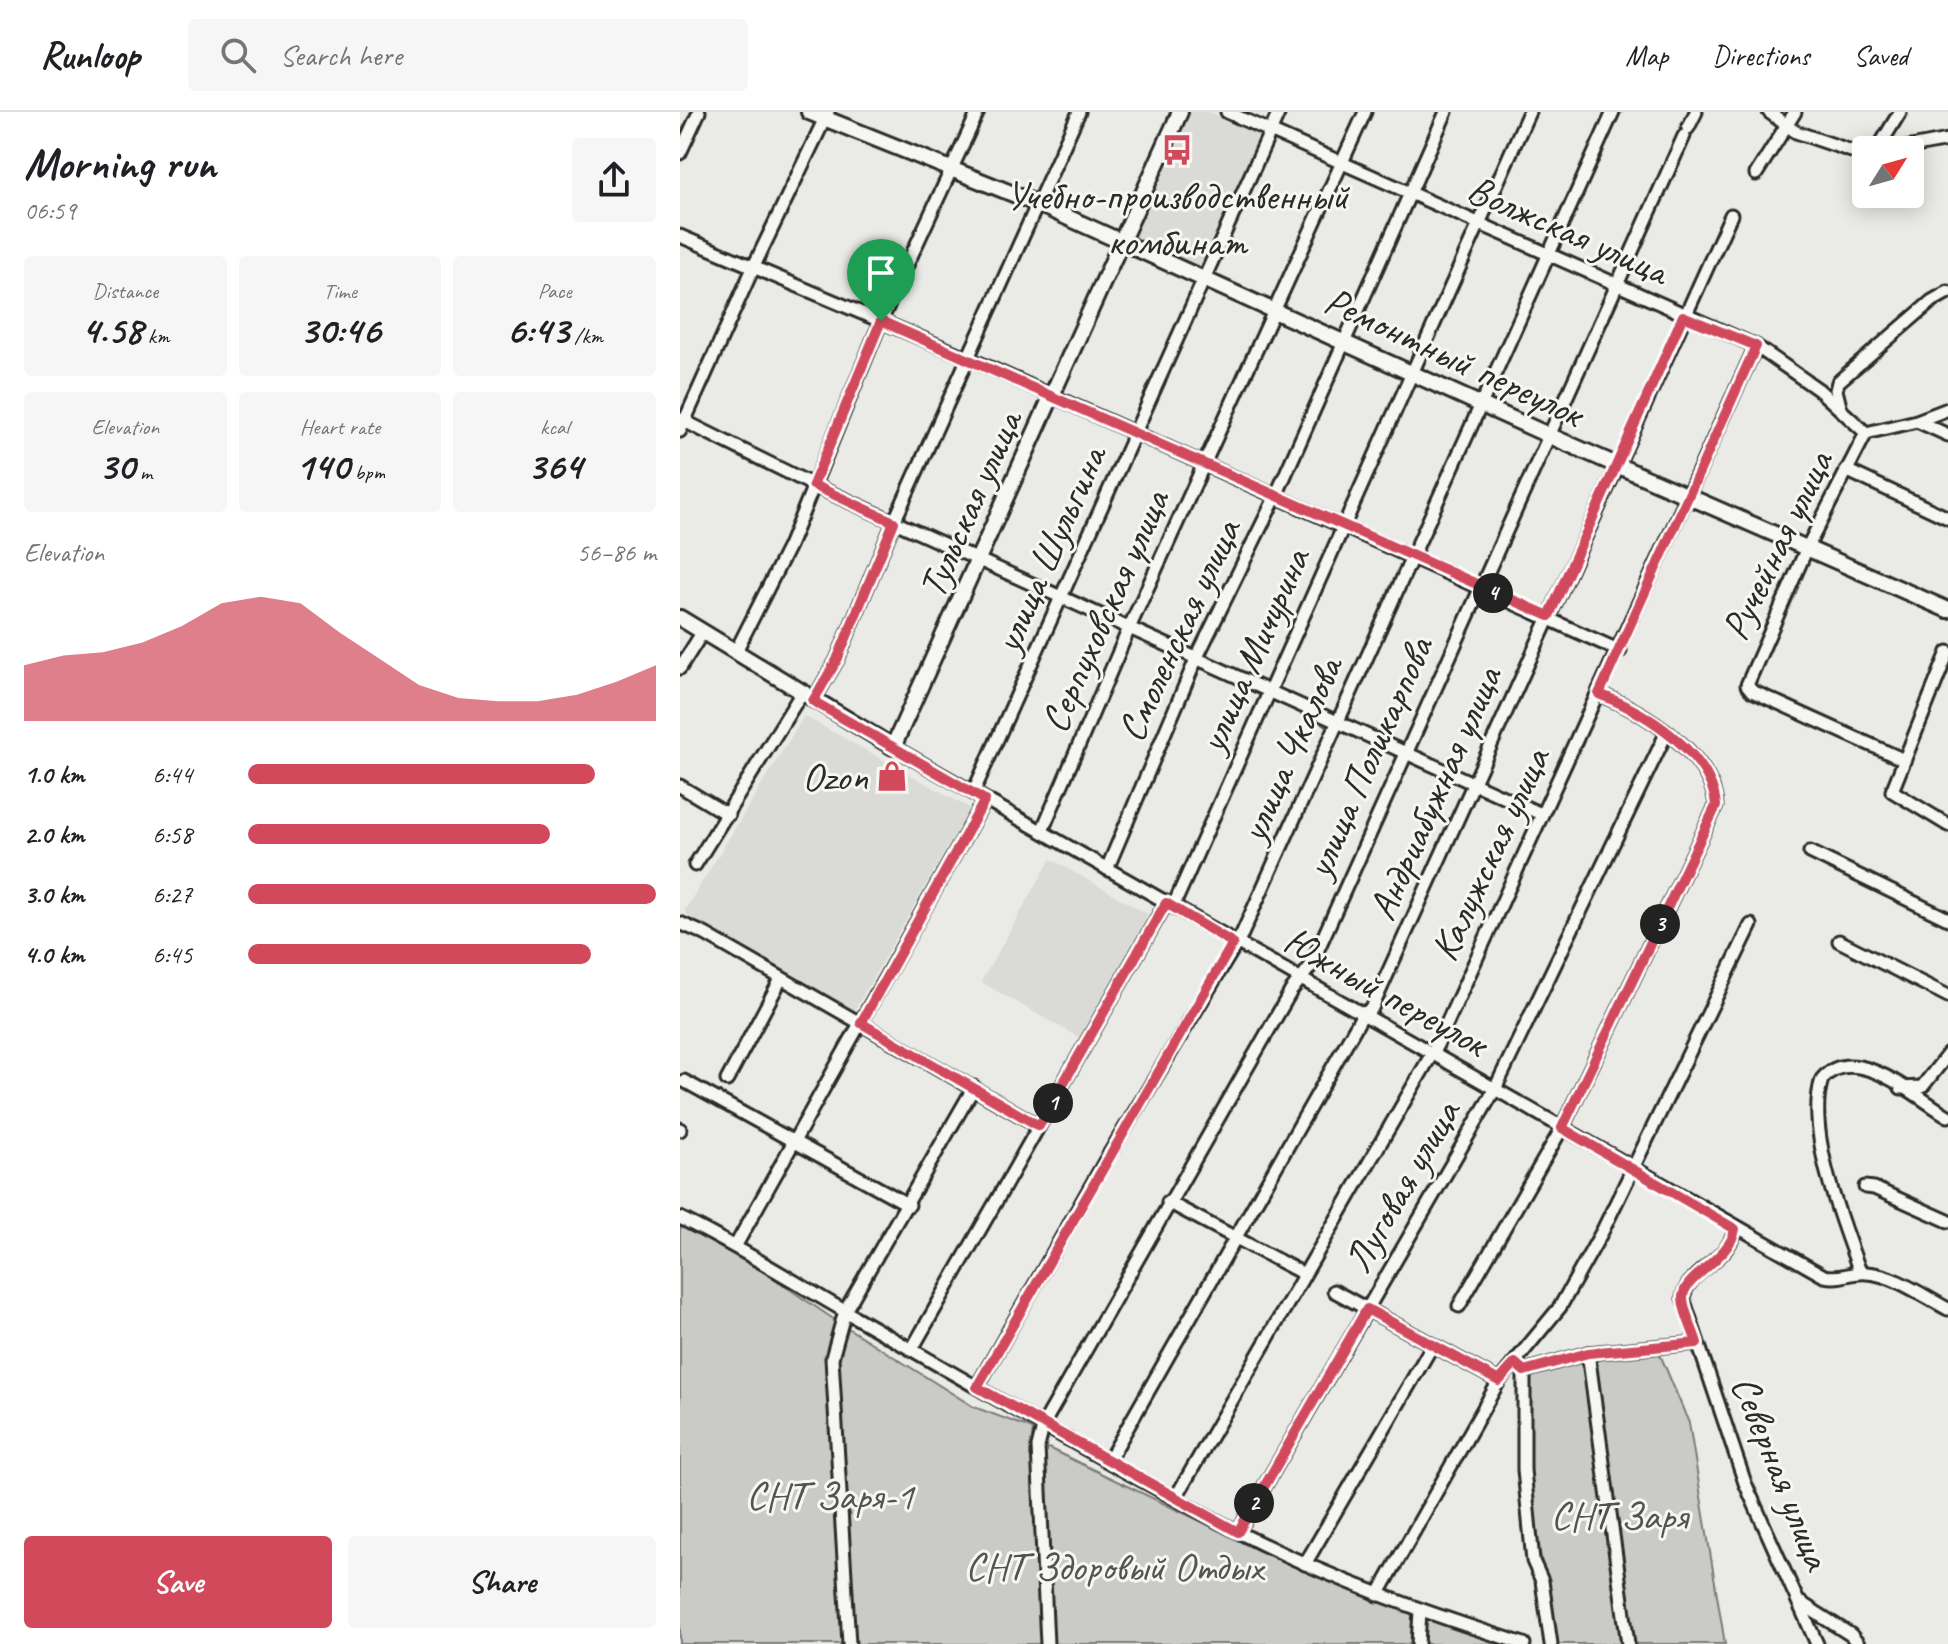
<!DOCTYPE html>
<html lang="en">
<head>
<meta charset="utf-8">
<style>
  body { margin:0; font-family:Caveat,sans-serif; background:#f6f6f6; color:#202124; height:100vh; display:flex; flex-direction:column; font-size:30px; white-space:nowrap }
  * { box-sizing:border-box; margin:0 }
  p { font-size:26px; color:#757577 }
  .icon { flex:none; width:44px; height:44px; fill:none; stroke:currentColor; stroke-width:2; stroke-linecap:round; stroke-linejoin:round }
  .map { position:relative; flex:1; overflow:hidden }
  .drawer { display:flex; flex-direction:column; background:#fff; width:680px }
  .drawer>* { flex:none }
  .needle { width:52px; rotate:53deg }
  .controls { position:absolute; left:1172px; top:24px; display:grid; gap:16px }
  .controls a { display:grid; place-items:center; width:72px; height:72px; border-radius:8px; background:#fff; box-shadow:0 4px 20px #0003; font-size:40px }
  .pin { position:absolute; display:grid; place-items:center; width:68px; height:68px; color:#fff; margin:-82px -34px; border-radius:50% 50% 50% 0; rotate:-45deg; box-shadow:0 0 8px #0007 }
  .pin .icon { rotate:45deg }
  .km { position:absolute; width:40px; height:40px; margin:-20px; border-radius:50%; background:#222; color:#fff; font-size:22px; line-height:40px; text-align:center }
  .round { display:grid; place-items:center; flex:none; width:84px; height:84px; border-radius:8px; background:#f6f6f6 }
  .summary { display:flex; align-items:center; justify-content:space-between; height:136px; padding:0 24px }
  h1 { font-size:44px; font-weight:800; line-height:60px }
  .metrics { display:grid; grid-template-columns:repeat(3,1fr); gap:12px; height:136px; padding:8px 24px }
  .metrics div { display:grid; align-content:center; border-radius:8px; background:#f6f6f6; text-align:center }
  .metrics b { font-size:40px; font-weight:800 }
  .metrics small { font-size:22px; font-weight:400 }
  .metrics p { font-size:22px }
  .chart { height:224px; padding:16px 24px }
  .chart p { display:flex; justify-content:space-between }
  .chart svg { width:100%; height:144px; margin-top:8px; fill:#d1495b; opacity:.7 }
  .button { display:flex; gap:16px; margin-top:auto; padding:16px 24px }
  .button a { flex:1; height:92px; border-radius:8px; background:#d1495b; color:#fff; font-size:32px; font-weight:800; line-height:92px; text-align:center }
  .button a+a { background:#f6f6f6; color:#202124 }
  ul { padding:0 24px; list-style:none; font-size:26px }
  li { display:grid; grid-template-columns:128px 96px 1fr; align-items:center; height:60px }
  li i { height:20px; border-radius:10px; background:#d1495b }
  header { display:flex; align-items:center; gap:48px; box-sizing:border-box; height:112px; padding:0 40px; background:#fff; border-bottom:2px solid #e0e0e0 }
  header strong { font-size:38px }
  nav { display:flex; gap:44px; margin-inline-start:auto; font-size:28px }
  .search { width:560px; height:72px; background:#f6f6f6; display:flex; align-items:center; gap:20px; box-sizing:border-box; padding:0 28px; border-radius:8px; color:#757577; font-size:30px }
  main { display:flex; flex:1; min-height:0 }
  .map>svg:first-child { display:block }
  .built { fill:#dadad6 }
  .green { fill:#cacac7; stroke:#7a7a79; stroke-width:2 }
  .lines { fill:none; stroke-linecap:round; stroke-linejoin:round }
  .minor-casing { stroke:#2b2b2b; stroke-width:17 }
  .major-casing { stroke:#2b2b2b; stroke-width:20 }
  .minor { stroke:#f6f6f2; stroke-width:11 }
  .major { stroke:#f6f6f2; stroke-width:14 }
  .route-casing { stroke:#fff; stroke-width:16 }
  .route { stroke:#d1495b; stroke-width:10 }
  .labels { text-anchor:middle; stroke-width:6; stroke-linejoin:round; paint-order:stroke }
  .poi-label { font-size:40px; fill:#2b2b2b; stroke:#f6f6f2 }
  .street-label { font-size:40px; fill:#2b2b2b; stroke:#f6f6f2 }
  .park-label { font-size:40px; fill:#535352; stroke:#f6f6f2 }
</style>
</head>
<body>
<header>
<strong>Runloop</strong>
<div class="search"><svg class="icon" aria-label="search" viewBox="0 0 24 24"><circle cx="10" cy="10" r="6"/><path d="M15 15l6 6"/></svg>Search here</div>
<nav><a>Map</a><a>Directions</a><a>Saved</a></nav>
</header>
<main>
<section class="drawer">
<div class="summary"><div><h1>Morning run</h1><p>06:59</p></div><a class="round"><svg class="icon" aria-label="share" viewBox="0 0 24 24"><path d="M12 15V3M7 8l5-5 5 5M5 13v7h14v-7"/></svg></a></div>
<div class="metrics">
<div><p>Distance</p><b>4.58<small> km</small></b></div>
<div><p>Time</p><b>30:46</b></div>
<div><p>Pace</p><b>6:43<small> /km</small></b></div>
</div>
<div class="metrics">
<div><p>Elevation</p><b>30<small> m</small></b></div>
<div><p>Heart rate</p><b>140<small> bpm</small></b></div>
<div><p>kcal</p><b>364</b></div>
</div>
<div class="chart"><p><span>Elevation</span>56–86 m</p>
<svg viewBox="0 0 160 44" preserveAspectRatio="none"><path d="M0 44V27L10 24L20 23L30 20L40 15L50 8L60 6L70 8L80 17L90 25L100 33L110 37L120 38L130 38L140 36L150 32L160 27V44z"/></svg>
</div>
<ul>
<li><b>1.0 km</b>6:44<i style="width:85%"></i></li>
<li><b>2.0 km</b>6:58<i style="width:74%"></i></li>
<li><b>3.0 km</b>6:27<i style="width:100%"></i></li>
<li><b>4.0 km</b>6:45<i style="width:84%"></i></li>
</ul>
<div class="button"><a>Save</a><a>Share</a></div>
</section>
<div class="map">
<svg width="1268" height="1532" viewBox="0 0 1268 1532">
  <rect width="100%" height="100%" fill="#eaeae6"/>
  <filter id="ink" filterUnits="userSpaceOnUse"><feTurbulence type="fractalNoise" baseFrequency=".0125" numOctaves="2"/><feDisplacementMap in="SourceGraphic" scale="16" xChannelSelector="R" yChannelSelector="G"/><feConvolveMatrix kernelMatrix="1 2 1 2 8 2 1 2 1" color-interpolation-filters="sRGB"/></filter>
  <g filter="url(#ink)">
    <g class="built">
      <polygon points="510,0 530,0 581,23 521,158 453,127"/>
      <polygon points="124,604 290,696 174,899 7,803 5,798"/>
      <polygon points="371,747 475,806 405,929 301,870"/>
    </g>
    <g class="green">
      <polygon points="0,1110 53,1139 155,1208 294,1295 353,1317 350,1344 366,1335 570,1433 699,1489 823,1532 0,1532"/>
      <polygon points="979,1240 1009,1311 1045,1532 875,1532 852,1391 849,1263 912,1245"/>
    </g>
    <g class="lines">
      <defs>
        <g id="minor">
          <polyline points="547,0 1076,234 1139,278 1186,321"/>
          <polyline points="1089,0 1116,20 1186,44"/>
          <polyline points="1008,16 1016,0"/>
          <polyline points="1197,38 1220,0"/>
          <polyline points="1215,38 1268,28"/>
          <polyline points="0,41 19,0"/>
          <polyline points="1076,62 1115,0"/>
          <polyline points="0,124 288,246 940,539"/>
          <polyline points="1161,298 1156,278 1158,270 1252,189 1268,180"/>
          <polyline points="0,307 133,373 861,702"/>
          <polyline points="1237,309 1268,323"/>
          <polyline points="0,319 74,154 148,0"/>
          <polyline points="1186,321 1127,436 1067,573 1072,579 1222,647"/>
          <polyline points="1186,321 1237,309 1268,297"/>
          <polyline points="1166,358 1268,406"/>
          <polyline points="1268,540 1212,679 1268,713"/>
          <polyline points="55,541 109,434 201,209 298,0"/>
          <polyline points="0,556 22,521"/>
          <polyline points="133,589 157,548 214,410 399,0"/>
          <path d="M213 635 1144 1164C1161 1168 1172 1159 1187 1161 1215 1163 1243 1184 1268 1197"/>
          <polyline points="0,674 48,703"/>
          <polyline points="293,681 599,0"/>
          <polyline points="362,719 450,514 685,0"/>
          <polyline points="1130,740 1268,807"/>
          <polyline points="15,753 121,582"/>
          <polyline points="427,757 517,545 595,386 766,0"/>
          <polyline points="493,795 849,0"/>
          <polyline points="0,811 25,822 359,1014"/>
          <polyline points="1159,829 1268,884"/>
          <polyline points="47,968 101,867"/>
          <polyline points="4,969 229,1093"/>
          <polyline points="1221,976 1242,975 1268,942"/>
          <polyline points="0,1018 0,1017"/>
          <polyline points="1185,1075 1194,1076 1268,1109"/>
          <polyline points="488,1090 622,1161"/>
          <path d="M0 1106C58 1134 112 1169 168 1201 297 1275 426 1351 558 1420 650 1467 746 1501 844 1532"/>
          <path d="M1055 1117C1049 1150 1008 1157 1003 1186L1065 1371 1137 1532"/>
          <polyline points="56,1133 305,688"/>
          <path d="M1180 1160C1162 1110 1125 1019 1142 967 1174 929 1236 985 1268 1004"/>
          <polyline points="654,1179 819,1269"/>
          <path d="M779 1194 882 1016 1036 694C1032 641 965 600 919 582"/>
          <polyline points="232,1237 486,791"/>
          <polyline points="908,1241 948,1532"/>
          <polyline points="835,1251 844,1259 844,1358 853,1449 862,1469 871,1532"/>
          <polyline points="844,1259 908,1241 1017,1231"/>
          <polyline points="297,1275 424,1051 562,822 933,0"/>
          <polyline points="429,1348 683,902 692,896 1051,103"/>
          <polyline points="496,1385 757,933 1076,234"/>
          <polyline points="558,1420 815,977 986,622"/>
          <polyline points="625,1452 752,1234"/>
          <polyline points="698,1483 819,1269 880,1195 923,1118 1071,813"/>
          <polyline points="1121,1491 1171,1523 1178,1532"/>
          <polyline points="169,1532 152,1246 165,1199 294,975"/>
          <polyline points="367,1532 358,1335 364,1311 611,879 630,855 1004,24"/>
          <polyline points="738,1532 740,1499"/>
        </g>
        <g id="major">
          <polyline points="129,0 358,92 868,323 1268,498"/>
          <polyline points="0,506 213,635 500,0"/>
        </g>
      </defs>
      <use href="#minor" class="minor-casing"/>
      <use href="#major" class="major-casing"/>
      <use href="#minor" class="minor"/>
      <use href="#major" class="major"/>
    </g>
  </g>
  <g class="lines" filter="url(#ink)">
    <defs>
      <path id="route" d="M1003 204 1076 234 919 582C965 600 1032 641 1036 694L882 1016 1055 1117C1050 1148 1001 1165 1003 1187 1004 1201 1013 1217 1017 1231L908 1241 844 1259 835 1251 819 1269 687 1197 558 1420 297 1275 553 831 486 791 359 1014 181 911 305 688 133 589 157 548 214 410 133 373 201 209 869 504Z"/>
    </defs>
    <use href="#route" class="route-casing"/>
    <use href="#route" class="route"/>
  </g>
  <defs>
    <symbol id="bus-bare" viewBox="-9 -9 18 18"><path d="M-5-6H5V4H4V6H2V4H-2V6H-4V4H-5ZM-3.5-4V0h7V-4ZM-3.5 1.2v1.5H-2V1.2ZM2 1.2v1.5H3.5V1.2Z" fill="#d1495b" stroke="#f6f6f2" stroke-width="2.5" paint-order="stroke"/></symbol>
    <symbol id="shop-bare" viewBox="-9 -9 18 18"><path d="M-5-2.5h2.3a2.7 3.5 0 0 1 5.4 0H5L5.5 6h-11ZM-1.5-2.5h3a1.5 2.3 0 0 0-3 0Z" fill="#d1495b" stroke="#f6f6f2" stroke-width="2.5" paint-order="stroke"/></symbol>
  </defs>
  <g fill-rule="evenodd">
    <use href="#bus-bare" x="475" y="16" width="44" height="44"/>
    <use href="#shop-bare" x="190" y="642" width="44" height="44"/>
  </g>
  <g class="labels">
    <g class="poi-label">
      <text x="497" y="97">Учебно-производственный<tspan x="497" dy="46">комбинат</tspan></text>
      <text x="188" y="678" text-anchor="end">Ozon</text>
    </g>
    <g class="street-label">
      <text transform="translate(888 117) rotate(24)" y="14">Волжская улица</text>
      <text transform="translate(774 244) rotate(25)" y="14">Ремонтный переулок</text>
      <text transform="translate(289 392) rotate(-66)" y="14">Тульская улица</text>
      <text transform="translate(1096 433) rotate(-64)" y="14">Ручейная улица</text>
      <text transform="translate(369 437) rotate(-66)" y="14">улица Шульгина</text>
      <text transform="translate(424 499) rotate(-66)" y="14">Серпуховская улица</text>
      <text transform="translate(498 518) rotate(-65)" y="14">Смоленская улица</text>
      <text transform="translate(573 538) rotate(-66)" y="14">улица Мичурина</text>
      <text transform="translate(610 637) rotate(-66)" y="14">улица Чкалова</text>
      <text transform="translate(688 645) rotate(-66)" y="14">улица Поликарпова</text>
      <text transform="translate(754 681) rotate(-66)" y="14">Андриабужная улица</text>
      <text transform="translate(809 742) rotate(-65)" y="14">Калужская улица</text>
      <text transform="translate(706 879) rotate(29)" y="14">Южный переулок</text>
      <text transform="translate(721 1074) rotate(-60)" y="14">Луговая улица</text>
      <text transform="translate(1102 1360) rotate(68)" y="14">Северная улица</text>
    </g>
    <g class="park-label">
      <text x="150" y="1397">СНТ Заря-1</text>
      <text x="939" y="1417">СНТ Заря</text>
      <text x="434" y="1468">СНТ Здоровый Отдых</text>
    </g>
  </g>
</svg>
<div class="controls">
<a><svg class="needle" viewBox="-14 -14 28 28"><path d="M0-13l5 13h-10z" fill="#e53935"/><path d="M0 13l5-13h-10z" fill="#757577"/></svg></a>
</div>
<div class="pin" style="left:201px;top:209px;background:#1e9e55"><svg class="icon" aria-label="arrive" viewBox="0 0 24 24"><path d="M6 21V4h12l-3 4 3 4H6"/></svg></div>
<b class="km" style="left:373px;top:991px">1</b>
<b class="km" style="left:574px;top:1391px">2</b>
<b class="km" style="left:980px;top:812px">3</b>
<b class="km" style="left:813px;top:481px">4</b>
</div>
</main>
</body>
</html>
